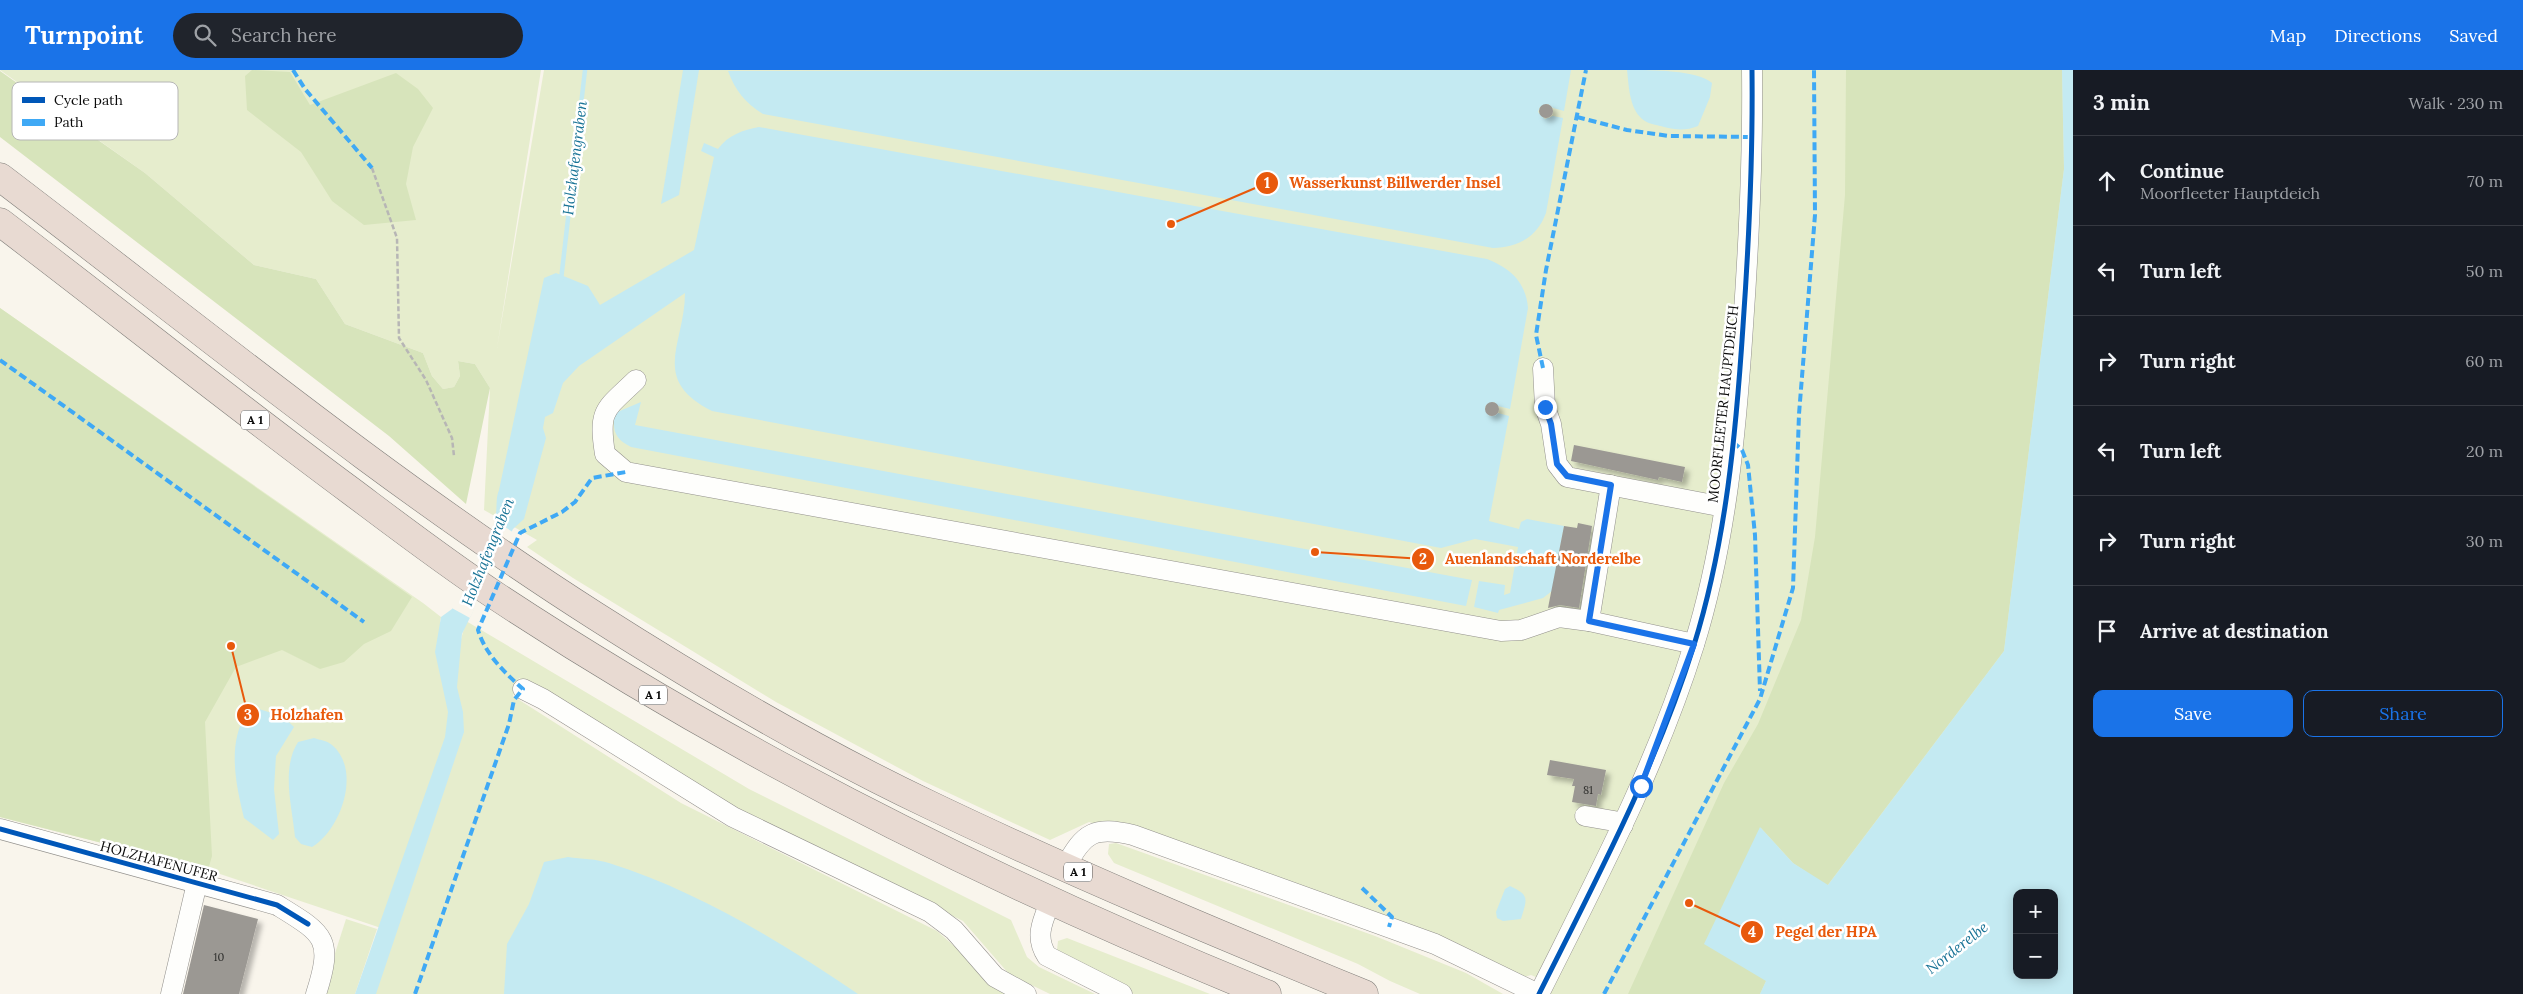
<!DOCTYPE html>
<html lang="en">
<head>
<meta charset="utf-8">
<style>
	body { margin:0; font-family:Lora,serif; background:#20242c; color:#f1f3f6 }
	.controls { position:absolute; right:15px; bottom:15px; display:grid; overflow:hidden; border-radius:10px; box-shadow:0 2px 12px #0003 }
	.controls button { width:45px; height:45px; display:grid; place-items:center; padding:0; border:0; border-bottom:1px solid #363941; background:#171b24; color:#f1f3f6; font:25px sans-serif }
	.stop { position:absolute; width:15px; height:15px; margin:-11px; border:4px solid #1a73e8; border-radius:50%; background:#fff }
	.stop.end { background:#1a73e8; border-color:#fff; box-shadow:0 1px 5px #0008 }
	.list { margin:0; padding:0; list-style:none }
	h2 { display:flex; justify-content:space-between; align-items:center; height:65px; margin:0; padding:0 20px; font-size:21px }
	h2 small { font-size:16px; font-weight:400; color:#9ea1a6 }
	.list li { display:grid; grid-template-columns:32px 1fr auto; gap:15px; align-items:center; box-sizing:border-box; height:90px; padding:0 20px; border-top:1px solid #363941 }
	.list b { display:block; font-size:19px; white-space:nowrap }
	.list p { margin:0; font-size:16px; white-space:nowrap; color:#9ea1a6 }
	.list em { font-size:16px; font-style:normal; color:#9ea1a6 }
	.actions { display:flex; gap:10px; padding:15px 20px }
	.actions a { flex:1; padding:11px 0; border:1px solid #1a73e8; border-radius:10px; text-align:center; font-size:18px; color:#1a73e8 }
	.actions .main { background:#1a73e8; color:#fff }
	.icon { flex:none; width:28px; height:28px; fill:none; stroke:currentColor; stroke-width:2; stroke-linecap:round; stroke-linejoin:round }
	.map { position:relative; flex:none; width:2073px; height:924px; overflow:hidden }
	header { display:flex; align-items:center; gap:30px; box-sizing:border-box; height:70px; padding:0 25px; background:#1a73e8; color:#fff }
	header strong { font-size:24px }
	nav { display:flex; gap:28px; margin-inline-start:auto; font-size:18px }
	.search { width:350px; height:45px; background:#20242c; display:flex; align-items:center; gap:12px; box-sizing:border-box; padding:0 18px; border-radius:28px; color:#9ea1a6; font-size:19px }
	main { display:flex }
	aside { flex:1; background:#171b24 }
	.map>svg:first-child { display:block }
	.green { fill:#e6edcd; fill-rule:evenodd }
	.forest { fill:#d7e4bb }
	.water { fill:#c4eaf2; fill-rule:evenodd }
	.pier { fill:#f9f5ec }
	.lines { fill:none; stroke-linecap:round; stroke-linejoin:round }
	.stream { stroke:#c4eaf2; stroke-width:4.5 }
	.building { fill:#9b9893; filter:url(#shadow) }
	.minor-casing { stroke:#92908c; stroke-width:21 }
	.highway-casing { stroke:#7f7d79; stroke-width:29 }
	.path { stroke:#b7b6b5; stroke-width:2.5; stroke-dasharray:5 2.5; stroke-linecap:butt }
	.minor { stroke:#fefefc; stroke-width:20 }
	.highway { stroke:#e8dad2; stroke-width:28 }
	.quiet { stroke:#3fa9f5; stroke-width:4; stroke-dasharray:8 4; stroke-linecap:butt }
	.cycleway-casing { stroke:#fff; stroke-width:8 }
	.cycleway { stroke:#0057b8; stroke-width:5 }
	.route { stroke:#1a73e8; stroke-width:6 }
	.labels { text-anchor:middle; stroke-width:5; stroke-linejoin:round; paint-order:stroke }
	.number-label { font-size:11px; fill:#2e2e2c }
	.shield { fill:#fff; stroke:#545454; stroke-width:1 }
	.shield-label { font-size:12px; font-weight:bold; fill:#0a0a0a }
	.street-label { font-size:14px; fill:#0a0a0a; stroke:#fff }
	.water-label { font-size:15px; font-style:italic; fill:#187396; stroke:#fff }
	.key { fill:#fff; stroke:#b6b6b6; stroke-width:1 }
	.key-label { font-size:14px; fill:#0a0a0a }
	.leader { fill:none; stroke:#e8590c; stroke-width:2 }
	.callout-dot { fill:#e8590c; stroke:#fff; stroke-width:2 }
	.mark-label { font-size:15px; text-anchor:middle; font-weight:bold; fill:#fff }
	.callout-label { font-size:15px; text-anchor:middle; font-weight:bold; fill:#e8590c; stroke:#fff; stroke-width:5; stroke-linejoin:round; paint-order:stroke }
</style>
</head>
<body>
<header>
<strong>Turnpoint</strong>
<div class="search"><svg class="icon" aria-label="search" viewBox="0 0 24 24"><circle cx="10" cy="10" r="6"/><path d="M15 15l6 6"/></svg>Search here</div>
<nav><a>Map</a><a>Directions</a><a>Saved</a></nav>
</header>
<main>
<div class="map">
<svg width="2073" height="924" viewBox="0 0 2073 924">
	<defs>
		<filter id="shadow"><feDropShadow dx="4.5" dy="4.5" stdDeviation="2.5" flood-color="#0004"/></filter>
	</defs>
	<rect width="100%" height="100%" fill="#f9f5ec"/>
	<g class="green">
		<path d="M0,0h541l-44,278 47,-278h1529v924h-526l5,-10 -21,-9 -10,3 -313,-124 -119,-32 -39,18 -127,-59 -147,-79 -203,-124 -46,-31 10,-7 -53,-30 6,-122 -15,-24 -17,-3 2,15 -6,11 -11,2 -11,-13 -9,-23 -78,-29 -29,-45 -62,-14 -109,-92zM2017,823h37v82h-37z"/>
		<polygon points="0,238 423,533 441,547 440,552 460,573 466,551 749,719 1011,850 1027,887 1039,897 1095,924 1050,924 1009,904 963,851 732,738 519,608 513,626 681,733 937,861 999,915 1019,924 372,924 396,863 208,800 0,747"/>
		<polygon points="1116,773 1375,866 1466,903 1503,924 1420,924 1390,911 1358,894 1114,793 1108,784 1109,774"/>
		<polygon points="346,849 377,859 355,924 322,924"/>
		<polygon points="1067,868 1210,924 1134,924 1062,889 1057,880 1058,871"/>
	</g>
	<g class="forest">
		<polygon points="252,0 290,2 310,35 396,3 418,19 433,38 413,77 406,114 416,150 364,155 332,131 301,82 247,40 245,6"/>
		<polygon points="1846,0 2062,0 2064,99 2004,581 1827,816 1793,793 1761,758 1766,911 1760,924 1628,924 1724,713 1758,654 1801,550 1815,467 1845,125"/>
		<polygon points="0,1 145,103 254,195 316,209 345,254 423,283 432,306 443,319 454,317 460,306 458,291 475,294 490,318 466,434 389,366 0,67"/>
		<polygon points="0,238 412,527 391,561 364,574 344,592 320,599 282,580 236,597 205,652 212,786 208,800 0,747"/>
	</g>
	<g class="water">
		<polygon points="683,0 699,0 679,125 661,134"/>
		<path d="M1571,0l-7,41 -11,-3 -5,-4 -8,3 -2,5 7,7 8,-3 10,2 -17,95c-9,24 -27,34 -53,35l-730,-134c-18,-11 -28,-24 -35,-43z"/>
		<path d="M1627,0c24,0 71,0 85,13l-2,14 -12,29c-12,5 -22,4 -34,1 -6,-2 -15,-3 -19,-6 -16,-10 -16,-35 -18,-51z"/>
		<path d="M2062,0h11v924h-313l6,-13 -62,-37 56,-117 33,36 35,22 176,-234 60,-482zM2017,823h37v82h-37z"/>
		<path d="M759,57l728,132c23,9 39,23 41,49l-18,101 -12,-3 -4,-4 -8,3 -1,4 5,7 8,-3 11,3 -20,105 30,8 2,-7 6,-3 37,7 -12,65 -9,7 -44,12 -1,3 -24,-6 5,-26 26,4 -1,10 6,-2 8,-46 -43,-8 -34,9 -729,-137c-63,-32 -27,-67 -27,-118l-106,73 -16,17 -10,30 -8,4 -2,11 3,10 -22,81 -11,10 -51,105 -5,53 6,25 1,20 -88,262h-21l90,-257 3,-25 -13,-60 6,-35 11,-8 43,-92c3,-10 0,-17 4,-27l45,-212 12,-5 32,13 12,19 94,-55 20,-93 -13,-6 3,-8 14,6c10,-14 25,-19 41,-22z"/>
		<path d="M641,332l-6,23 837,155 -6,26 -835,-159c-16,-8 -19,-16 -16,-34z"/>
		<path d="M259,639c13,4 25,7 35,18l-18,29 -2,33 5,45 -6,6 -29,-22c-8,-33 -17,-73 2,-104z"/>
		<path d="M314,668c6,2 14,3 18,7 30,25 9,85 -20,102l-11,-3 -6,-7c-3,-31 -14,-68 3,-95z"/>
		<path d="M568,787c13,2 29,2 41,6 89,28 172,79 249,131h-354l3,-50 22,-40 15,-42z"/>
		<path d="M1510,816c20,9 17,13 11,33l-18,2 -6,-3 -1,-6 9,-23z"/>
	</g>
	<polygon class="pier" points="492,448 514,463 470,548 450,537"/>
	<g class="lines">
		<polyline class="stream" points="561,210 585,0"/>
	</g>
	<g class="building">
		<circle cx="1546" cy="41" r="7"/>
		<circle cx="1492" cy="339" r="7"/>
		<polygon points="1574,375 1685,397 1682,412 1659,407 1658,410 1571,391"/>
		<polygon points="1578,453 1592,456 1579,538 1560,535 1548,538 1564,456 1577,458"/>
		<polygon points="1550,690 1606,700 1601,725 1598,724 1596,736 1572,732 1575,716 1572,716 1574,709 1547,705"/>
		<polygon points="204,835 258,849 239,924 183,924"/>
	</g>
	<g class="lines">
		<defs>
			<g id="minor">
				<polyline points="1543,298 1545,337 1551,354 1557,394 1567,407 1724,437"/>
				<path d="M636,310c-31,30 -38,29 -31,74l21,18 875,159 20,-1 38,-13 30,4 105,23"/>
				<polyline points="1589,551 1611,415"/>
				<polyline points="523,619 543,629 733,747 930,842 954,860 995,907 1026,924"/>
				<polyline points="1585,746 1614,751 1623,755"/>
				<path d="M0,759l277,76c47,29 57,33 39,89"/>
				<path d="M1066,796c18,-34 29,-40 67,-31l302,109 103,50"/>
				<path d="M1051,830c-8,20 -17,37 -4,56l75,38"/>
				<polyline points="171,924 197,813"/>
				<path d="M1539,924c57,-114 117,-227 155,-349 32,-103 42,-212 49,-319 6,-85 10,-170 9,-256"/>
			</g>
			<g id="highway">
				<path d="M0,107c196,149 387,306 594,438 108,69 220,135 336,190 142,68 288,129 434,189"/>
				<path d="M0,152c117,89 232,181 351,269 48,36 95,72 145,105 242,160 503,289 771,398"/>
			</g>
		</defs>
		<use href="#minor" class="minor-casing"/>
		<use href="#highway" class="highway-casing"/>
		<polyline class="path" points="372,98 397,168 399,268 426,310 452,368 454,386"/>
		<use href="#minor" class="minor"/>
		<use href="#highway" class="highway"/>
		<g class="quiet">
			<polyline points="293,0 305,19 372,98"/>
			<polyline points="1577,47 1627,60 1669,66 1752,67"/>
			<polyline points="0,290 364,552"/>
			<polyline points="1543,298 1536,265 1546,200 1586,0"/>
			<polyline points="1733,372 1742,380 1748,395 1755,465 1760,621"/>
			<polyline points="1362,818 1392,847 1389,857"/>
			<path d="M415,924l94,-270 5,-24 9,-11c-18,-16 -38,-35 -45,-59l42,-97 42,-21 13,-10 17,-24 34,-6"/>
			<polyline points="1604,924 1760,629 1793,518 1799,344 1815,145 1814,0"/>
		</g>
		<defs>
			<g id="cycleway">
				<polyline points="0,759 277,835 308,854"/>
				<path d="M1539,924c57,-114 117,-227 155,-349 32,-103 42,-212 49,-319 6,-85 10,-170 9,-256"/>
			</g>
		</defs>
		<use href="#cycleway" class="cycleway-casing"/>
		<use href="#cycleway" class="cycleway"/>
	</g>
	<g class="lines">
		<polyline class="route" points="1545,337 1551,354 1557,394 1567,406 1611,415 1589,551 1694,574 1641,716"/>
	</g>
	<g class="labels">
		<g class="number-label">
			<text x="1588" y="724">81</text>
			<text x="219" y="891">10</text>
		</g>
		<g class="shield">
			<rect x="241" y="340.5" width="28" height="19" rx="4"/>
			<rect x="639" y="615.5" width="28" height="19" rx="4"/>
			<rect x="1064" y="792.5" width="28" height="19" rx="4"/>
		</g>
		<g class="shield-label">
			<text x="255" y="354">A 1</text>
			<text x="653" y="629">A 1</text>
			<text x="1078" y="806">A 1</text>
		</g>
		<g class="street-label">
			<text transform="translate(1723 334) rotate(-84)" y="5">MOORFLEETER HAUPTDEICH</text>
			<text transform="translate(159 791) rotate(15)" y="5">HOLZHAFENUFER</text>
		</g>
		<g class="water-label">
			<text transform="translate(575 88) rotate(-83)" y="5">Holzhafengraben</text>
			<text transform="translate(488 482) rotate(-68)" y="5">Holzhafengraben</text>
			<text transform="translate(1957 878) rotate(-38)" y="5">Norderelbe</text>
		</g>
	</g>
	<rect x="12" y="12" width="166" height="58" rx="8" class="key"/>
	<rect x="22" y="27" width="23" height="6" fill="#0057b8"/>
	<rect x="22" y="49" width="23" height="7" fill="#3fa9f5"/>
	<g class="key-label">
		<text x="54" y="35">Cycle path</text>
		<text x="54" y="57">Path</text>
	</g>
	<path class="leader" d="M1171 154L1267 113M1315 482L1423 489M231 576L248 645M1689 833L1752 862"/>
	<g class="callout-dot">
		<circle cx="1171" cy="154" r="5"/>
		<circle cx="1315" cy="482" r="5"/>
		<circle cx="231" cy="576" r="5"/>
		<circle cx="1689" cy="833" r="5"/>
		<circle cx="1267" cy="113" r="12"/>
		<circle cx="1423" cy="489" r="12"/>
		<circle cx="248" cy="645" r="12"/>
		<circle cx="1752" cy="862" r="12"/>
	</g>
	<g class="mark-label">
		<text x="1267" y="118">1</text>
		<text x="1423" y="494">2</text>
		<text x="248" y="650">3</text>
		<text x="1752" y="867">4</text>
	</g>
	<g class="callout-label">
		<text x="1395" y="118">Wasserkunst Billwerder Insel</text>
		<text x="1543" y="494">Auenlandschaft Norderelbe</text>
		<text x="307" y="650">Holzhafen</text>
		<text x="1826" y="867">Pegel der HPA</text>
	</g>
</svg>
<div class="controls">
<button>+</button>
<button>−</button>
</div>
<div class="stop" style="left:1641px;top:716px"></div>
<div class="stop end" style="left:1545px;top:337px"></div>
</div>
<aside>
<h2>3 min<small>Walk · 230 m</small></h2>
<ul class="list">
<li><svg class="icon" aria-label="ahead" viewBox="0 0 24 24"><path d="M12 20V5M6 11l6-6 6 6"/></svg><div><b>Continue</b><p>Moorfleeter Hauptdeich</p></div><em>70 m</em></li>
<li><svg class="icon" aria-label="left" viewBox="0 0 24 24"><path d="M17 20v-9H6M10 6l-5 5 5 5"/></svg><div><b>Turn left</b></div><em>50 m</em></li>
<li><svg class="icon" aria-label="right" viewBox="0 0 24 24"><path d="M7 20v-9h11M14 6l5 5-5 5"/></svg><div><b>Turn right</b></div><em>60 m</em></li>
<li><svg class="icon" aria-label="left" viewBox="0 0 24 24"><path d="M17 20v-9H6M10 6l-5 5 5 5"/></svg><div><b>Turn left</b></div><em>20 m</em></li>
<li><svg class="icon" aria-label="right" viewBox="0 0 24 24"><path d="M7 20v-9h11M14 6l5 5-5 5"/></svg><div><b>Turn right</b></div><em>30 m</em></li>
<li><svg class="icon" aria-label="arrive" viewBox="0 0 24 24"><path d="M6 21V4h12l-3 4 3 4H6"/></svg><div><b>Arrive at destination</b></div></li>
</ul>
<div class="actions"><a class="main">Save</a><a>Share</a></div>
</aside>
</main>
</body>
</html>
